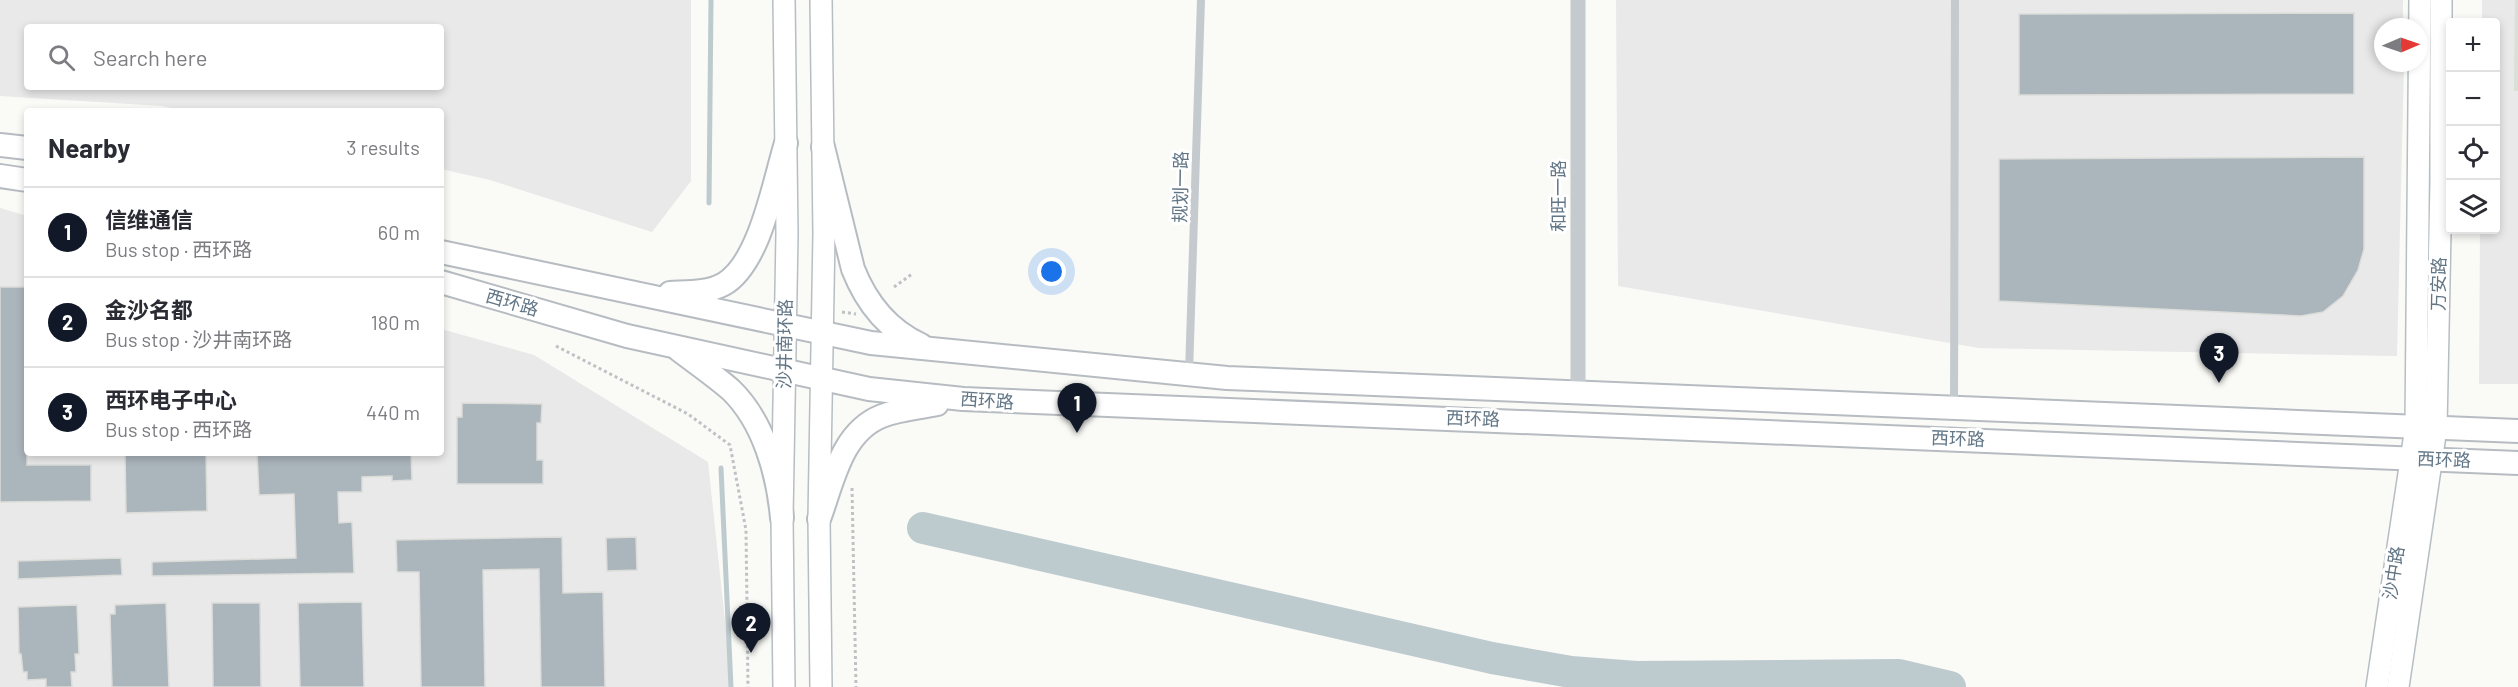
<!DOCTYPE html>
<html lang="en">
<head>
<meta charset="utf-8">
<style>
	body { margin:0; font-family:Barlow,"Noto Sans SC",sans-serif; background:#f2f2f3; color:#2b2b33 }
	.controls { position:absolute; right:18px; top:18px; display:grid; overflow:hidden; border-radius:6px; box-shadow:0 3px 9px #0003 }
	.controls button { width:54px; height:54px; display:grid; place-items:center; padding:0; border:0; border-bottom:2px solid #e1e1e2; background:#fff; color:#2b2b33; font:30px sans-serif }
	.compass { position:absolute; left:2374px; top:18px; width:54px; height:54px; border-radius:50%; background:#fff; box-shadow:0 3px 9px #0003; rotate:88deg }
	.you { position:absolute; left:1052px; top:272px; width:21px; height:21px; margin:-15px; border:4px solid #fff; border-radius:50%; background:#1a73e8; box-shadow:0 0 0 9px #1a73e833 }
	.badge { display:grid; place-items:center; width:39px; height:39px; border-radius:50%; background:#111827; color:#fff; font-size:20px; font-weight:700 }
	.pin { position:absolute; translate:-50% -50px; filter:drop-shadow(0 2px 3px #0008) }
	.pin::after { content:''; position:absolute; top:32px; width:21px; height:18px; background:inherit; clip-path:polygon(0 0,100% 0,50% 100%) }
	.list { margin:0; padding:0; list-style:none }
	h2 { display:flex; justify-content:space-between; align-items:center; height:78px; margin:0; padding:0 24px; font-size:26px }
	h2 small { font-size:20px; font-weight:400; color:#7c7c81 }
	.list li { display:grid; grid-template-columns:39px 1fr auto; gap:18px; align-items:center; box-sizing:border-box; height:90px; padding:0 24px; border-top:2px solid #e1e1e2 }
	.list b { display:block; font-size:22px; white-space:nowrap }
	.list p { margin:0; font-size:20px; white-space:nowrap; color:#7c7c81 }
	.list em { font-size:20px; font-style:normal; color:#7c7c81 }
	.icon { flex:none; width:33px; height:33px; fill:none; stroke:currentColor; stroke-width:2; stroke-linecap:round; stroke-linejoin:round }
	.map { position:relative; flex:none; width:2518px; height:687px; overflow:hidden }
	.search { position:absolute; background:#fff; box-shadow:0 3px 9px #0003; left:24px; top:24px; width:420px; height:66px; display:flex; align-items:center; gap:15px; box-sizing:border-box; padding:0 21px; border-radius:6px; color:#7c7c81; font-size:22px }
	.panel { position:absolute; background:#fff; box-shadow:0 3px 9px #0003; left:24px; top:108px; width:420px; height:348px; border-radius:6px }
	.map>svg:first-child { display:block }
	.built { fill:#e8e9e8; fill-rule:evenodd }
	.green { fill:#dae0d6 }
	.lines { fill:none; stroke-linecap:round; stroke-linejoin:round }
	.stream { stroke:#bdcace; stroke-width:5 }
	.river { stroke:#bdcace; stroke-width:32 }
	.building { fill:#abb5bc; stroke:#dcdcd9; stroke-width:1.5 }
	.secondary-casing { stroke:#b7bec3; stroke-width:24 }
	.primary-casing { stroke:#b6bcc1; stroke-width:26 }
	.path { stroke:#bfc2c5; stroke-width:3; stroke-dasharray:3 3; stroke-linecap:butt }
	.lane { stroke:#c5cace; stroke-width:8 }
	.street { stroke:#c5cace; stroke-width:15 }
	.secondary { stroke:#fff; stroke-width:21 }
	.primary { stroke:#fff; stroke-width:22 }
	.labels { text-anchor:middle; stroke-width:6; stroke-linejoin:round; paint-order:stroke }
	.street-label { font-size:18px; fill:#627686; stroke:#fff }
</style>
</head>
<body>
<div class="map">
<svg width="2518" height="687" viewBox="0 0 2518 687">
	<rect width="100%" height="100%" fill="#fafaf7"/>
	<g class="built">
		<path d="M0,0h691v181l-39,51 -162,-52 -49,-11v-58h-256l-23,-5 -162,-10zM27,27h414v60h-414z"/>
		<polygon points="1616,0 2403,0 2403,27 2383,27 2383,63 2404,63 2397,356 1979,348 1618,286"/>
		<polygon points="2482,0 2518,0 2518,384 2479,384 2480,230 2496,230 2496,22 2482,22"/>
		<polygon points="0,208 27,216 27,453 441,453 441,329 534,355 708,462 732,687 0,687"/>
	</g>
	<polygon class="green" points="2515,0 2518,0 2518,91 2514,91"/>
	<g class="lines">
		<g class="stream">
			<polyline points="709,203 711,0"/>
			<polyline points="721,468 731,687"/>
		</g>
		<polyline class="river" points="923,528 1492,658 1571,672 1636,677 1899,675 1950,687"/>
	</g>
	<g class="building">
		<polygon points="2354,13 2354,94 2019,95 2019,14"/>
		<polygon points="2364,157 2364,249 2358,270 2343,296 2323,312 2301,316 1999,301 1999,159"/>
		<polygon points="0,287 27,287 27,465 91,465 91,501 0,502"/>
		<polygon points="462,403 542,404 541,423 537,423 537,460 543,460 543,484 457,484 457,417 462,417"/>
		<polygon points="125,453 206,453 207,511 126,513"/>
		<polygon points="257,453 411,453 412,480 392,481 392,476 362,477 362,492 338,492 339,523 352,522 354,573 152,576 152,562 296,558 294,494 259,495"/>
		<polygon points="562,537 563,593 603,592 605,687 541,687 539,569 483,570 485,687 421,687 419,572 397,572 396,540"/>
		<polygon points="636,537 637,570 607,571 606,538"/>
		<polygon points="121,558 122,575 18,579 18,561"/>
		<polygon points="362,602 364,687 300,687 298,603"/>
		<polygon points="166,603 169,687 112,687 110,614 115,614 115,605"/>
		<polygon points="212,603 260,603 261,687 213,687"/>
		<polygon points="77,605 79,654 75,654 76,672 71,672 72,687 46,687 46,679 27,680 27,672 23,672 21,654 19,654 18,607"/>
	</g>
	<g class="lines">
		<defs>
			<g id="secondary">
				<polyline points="784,687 782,518 787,234 784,0"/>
				<polyline points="821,687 819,519 824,234 821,0"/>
				<polyline points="2377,687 2416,427 2420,0"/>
				<polyline points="2398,687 2436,428 2441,182 2441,0"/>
			</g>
			<g id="primary">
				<polyline points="0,145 27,148"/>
				<path d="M823,147l30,122c13,33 35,61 68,76"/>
				<polyline points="0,176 27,180"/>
				<polyline points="441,252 871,343 1227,378 2518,431"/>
				<polyline points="441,282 627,336 869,389 963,399 2518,463"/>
				<path d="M670,293c18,-1 38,0 54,-9 36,-21 50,-102 62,-141"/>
				<path d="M679,350c17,13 36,26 52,40 33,32 47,84 51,128"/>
				<path d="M819,519c14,-37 22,-87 63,-103 17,-7 37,-8 55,-12"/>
			</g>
		</defs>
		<use href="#secondary" class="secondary-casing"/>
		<use href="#primary" class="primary-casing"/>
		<g class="path">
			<polyline points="894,287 912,274"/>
			<polyline points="842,312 856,314"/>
			<polyline points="556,346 688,414 730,445 746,530 748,687"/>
			<polyline points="852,488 856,687"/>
		</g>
		<g class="lane">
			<polyline points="1189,373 1201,0"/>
			<polyline points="1954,407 1955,0"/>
		</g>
		<polyline class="street" points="1578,0 1578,393"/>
		<use href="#secondary" class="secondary"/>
		<use href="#primary" class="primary"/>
	</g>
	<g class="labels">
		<g class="street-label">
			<text transform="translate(1181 187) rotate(-89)" y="6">规划一路</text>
			<text transform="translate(1559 196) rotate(-90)" y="6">和旺一路</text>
			<text transform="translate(2439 284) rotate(-89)" y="6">万安路</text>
			<text transform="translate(512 303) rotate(16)" y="6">西环路</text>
			<text transform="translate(785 344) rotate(-89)" y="6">沙井南环路</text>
			<text transform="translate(987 401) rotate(4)" y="6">西环路</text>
			<text transform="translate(1473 419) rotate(2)" y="6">西环路</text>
			<text transform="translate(1958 439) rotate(2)" y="6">西环路</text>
			<text transform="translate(2444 460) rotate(2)" y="6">西环路</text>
			<text transform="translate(2394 573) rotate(-81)" y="6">沙中路</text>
		</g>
	</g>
</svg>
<div class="controls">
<button>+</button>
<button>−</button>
<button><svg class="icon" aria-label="locate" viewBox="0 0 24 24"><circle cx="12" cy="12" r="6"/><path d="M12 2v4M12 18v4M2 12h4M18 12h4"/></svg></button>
<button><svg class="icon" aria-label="layers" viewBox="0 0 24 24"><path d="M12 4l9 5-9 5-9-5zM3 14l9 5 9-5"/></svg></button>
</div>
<svg class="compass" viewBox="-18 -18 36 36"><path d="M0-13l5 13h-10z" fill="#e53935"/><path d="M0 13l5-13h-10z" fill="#7c7c81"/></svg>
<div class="you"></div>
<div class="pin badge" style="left:1077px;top:433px">1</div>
<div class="pin badge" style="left:751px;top:653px">2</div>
<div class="pin badge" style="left:2219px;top:383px">3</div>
<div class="search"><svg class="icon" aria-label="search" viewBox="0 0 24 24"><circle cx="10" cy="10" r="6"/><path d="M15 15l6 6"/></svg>Search here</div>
<section class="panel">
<h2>Nearby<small>3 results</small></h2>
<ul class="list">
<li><span class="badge">1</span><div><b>信维通信</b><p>Bus stop · 西环路</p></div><em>60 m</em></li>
<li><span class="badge">2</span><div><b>金沙名都</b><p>Bus stop · 沙井南环路</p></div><em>180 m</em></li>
<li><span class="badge">3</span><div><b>西环电子中心</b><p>Bus stop · 西环路</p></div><em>440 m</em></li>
</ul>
</section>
</div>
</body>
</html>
